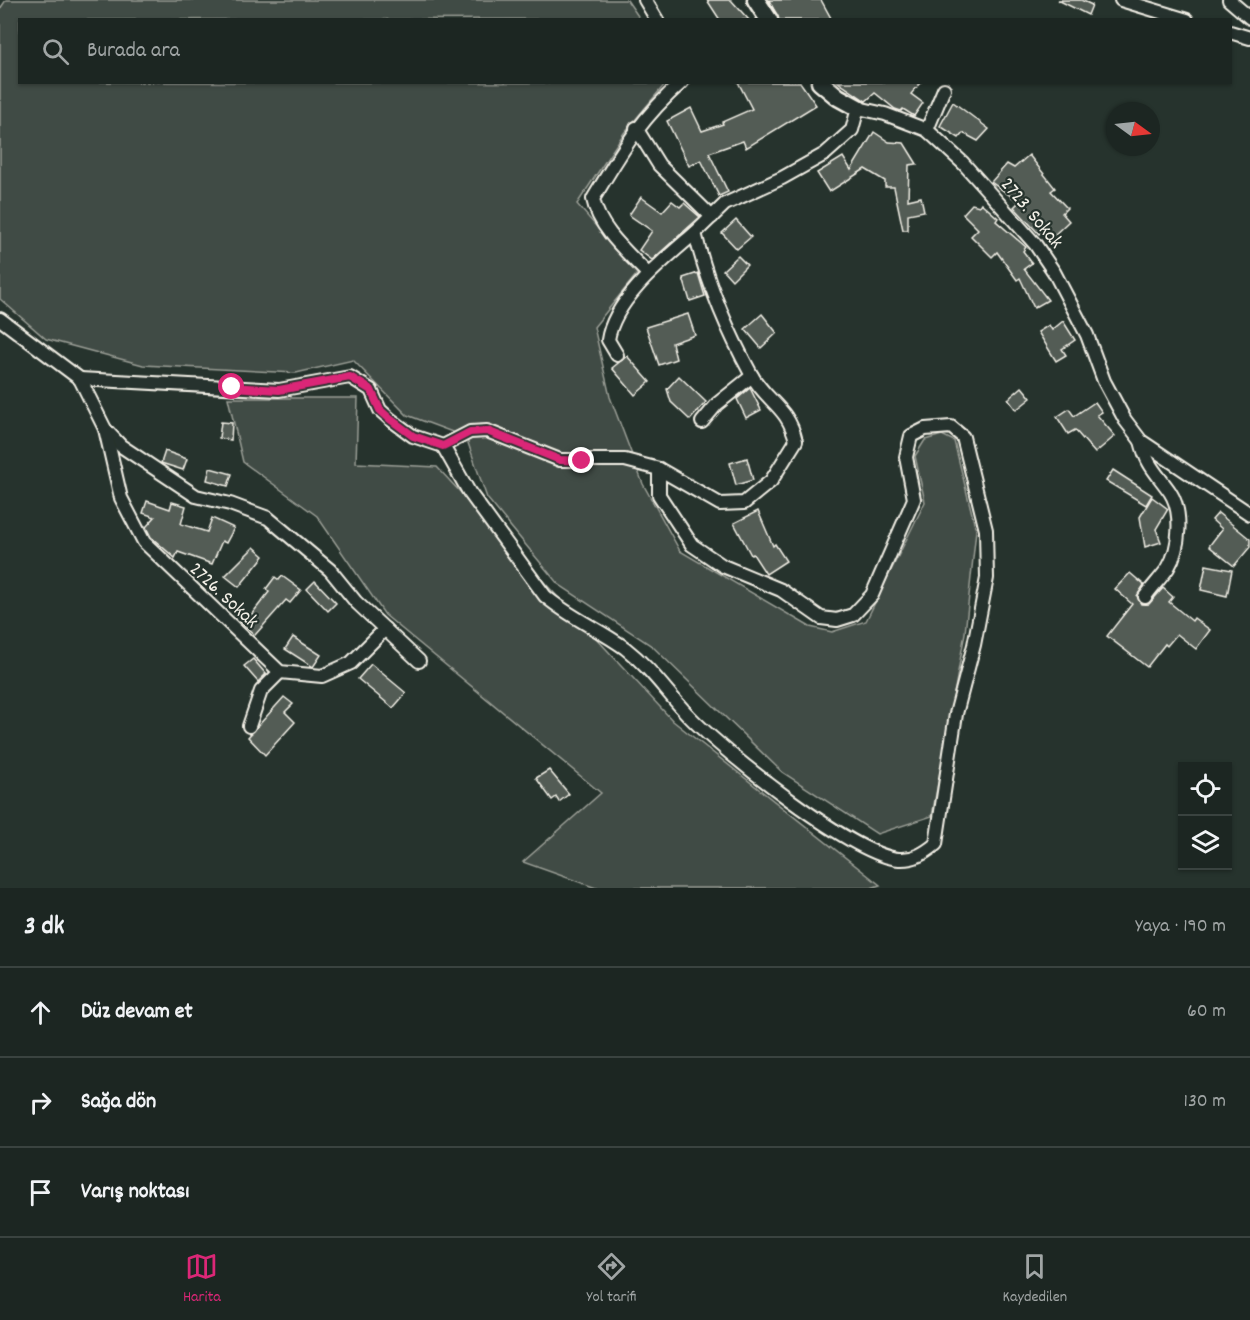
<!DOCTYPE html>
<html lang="tr">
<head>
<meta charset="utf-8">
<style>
	body { margin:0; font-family:Dekko,sans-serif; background:#252e2a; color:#f1f3f6 }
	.controls { position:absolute; right:18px; bottom:18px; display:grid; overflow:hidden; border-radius:0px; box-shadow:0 2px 4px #0004 }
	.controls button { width:54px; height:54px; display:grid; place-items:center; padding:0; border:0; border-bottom:2px solid #3a4340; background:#1c2622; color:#f1f3f6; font:30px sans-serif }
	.compass { position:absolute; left:1106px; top:102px; width:54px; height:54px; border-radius:50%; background:#1c2622; box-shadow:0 2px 4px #0004; rotate:105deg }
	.stop { position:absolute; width:18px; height:18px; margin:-14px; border:4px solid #db2777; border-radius:50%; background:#fff }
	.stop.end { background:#db2777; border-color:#fff; box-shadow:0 2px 6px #0008 }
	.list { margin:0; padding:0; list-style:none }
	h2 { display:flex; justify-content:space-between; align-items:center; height:78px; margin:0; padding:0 24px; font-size:26px }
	h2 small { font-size:20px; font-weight:400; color:#a0a5a5 }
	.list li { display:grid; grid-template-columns:39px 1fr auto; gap:18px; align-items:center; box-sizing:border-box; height:90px; padding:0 24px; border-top:2px solid #3a4340 }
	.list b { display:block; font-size:22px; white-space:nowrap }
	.list em { font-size:20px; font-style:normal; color:#a0a5a5 }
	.icon { flex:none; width:33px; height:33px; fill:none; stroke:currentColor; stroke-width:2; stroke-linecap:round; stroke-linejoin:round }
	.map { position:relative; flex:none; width:1250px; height:888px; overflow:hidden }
	.search { position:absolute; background:#1c2622; box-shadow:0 2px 4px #0004; left:18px; right:18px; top:18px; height:66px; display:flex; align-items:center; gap:15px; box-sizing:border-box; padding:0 21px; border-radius:0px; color:#a0a5a5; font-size:22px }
	.sheet { height:348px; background:#1c2622 }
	nav { display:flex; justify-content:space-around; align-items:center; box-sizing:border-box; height:84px; border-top:2px solid #3a4340; background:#1c2622; font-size:16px; color:#a0a5a5 }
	nav a { display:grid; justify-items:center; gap:3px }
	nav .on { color:#db2777 }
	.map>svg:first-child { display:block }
	.green { fill:#414b45; stroke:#9a9e96; stroke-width:1.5 }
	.building { fill:#525c55; stroke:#f4f1e8; stroke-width:1.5 }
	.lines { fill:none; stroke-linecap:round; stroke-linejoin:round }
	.minor-casing { stroke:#f4f1e8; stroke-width:16 }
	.tertiary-casing { stroke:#f4f1e8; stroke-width:21 }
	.minor { stroke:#26332d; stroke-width:12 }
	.tertiary { stroke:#26332d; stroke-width:16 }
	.route { stroke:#db2777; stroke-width:8 }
	.labels { text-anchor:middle; stroke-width:4.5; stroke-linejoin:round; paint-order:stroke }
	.street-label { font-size:20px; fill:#f4f1e8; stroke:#26332d }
</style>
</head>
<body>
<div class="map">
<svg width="1250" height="888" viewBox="0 0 1250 888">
	<rect width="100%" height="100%" fill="#26332d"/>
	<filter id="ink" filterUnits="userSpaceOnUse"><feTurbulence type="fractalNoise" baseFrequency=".0167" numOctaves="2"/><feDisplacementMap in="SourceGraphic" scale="12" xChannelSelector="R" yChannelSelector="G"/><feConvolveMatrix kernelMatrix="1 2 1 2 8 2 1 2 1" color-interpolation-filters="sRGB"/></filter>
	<g filter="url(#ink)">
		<g class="green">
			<polygon points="6,0 627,0 640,19 20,20 20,82 666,83 624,133 577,204 637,274 594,327 610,397 643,484 680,551 810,627 832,632 866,621 925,502 915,456 925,440 942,435 954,441 976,530 965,633 932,816 877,834 782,772 652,646 558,584 487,498 466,437 407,415 353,360 296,373 143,365 46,339 0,299 0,9"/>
			<polygon points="228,398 358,398 356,463 437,467 673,721 880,885 871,888 596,888 523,862 601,793 385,615 317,516 243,462"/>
		</g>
		<g class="building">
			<polygon points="707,0 731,0 749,20 720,20"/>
			<polygon points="769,0 821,0 832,20 779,20"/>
			<polygon points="1058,0 1081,0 1092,5 1088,15"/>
			<polygon points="738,82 800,82 816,105 746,148 743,141 709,153 728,192 719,196 701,160 689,166 667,121 691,108 702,131 723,124 722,122 752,109"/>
			<polygon points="838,82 921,82 911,94 923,103 914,116 903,109 901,111 895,109 875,93 866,101"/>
			<polygon points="953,102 989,129 978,141 963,133 959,138 940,126"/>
			<polygon points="874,132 889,142 904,143 917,164 909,165 908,200 921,197 924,211 908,214 908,230 903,230 894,187 885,187 885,181 865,169 829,192 817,173 843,157 851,170"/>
			<polygon points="1029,155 1055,188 1051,191 1067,208 1062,213 1069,221 1052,237 1045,229 1039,234 1014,207 1019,202 991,182 1007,164 1014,168"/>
			<polygon points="641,197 662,212 672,201 680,207 684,203 700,217 652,260 639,250 652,231 629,215"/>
			<polygon points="981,203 998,218 996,221 1026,247 1023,251 1032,263 1024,269 1048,300 1034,308 1020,278 1017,280 997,252 992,257 971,236 978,229 963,214 972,204 979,206"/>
			<polygon points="736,220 751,237 737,249 722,233"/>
			<polygon points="738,256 747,265 732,280 723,270"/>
			<polygon points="698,273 705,296 690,301 683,278"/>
			<polygon points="688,314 695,335 672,343 676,359 659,365 646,327"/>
			<polygon points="762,314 777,333 761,348 745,329"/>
			<polygon points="1063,321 1075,340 1062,349 1066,355 1056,361 1038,332 1049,325 1052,330"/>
			<polygon points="627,356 650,382 635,395 612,368"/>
			<polygon points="679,376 706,402 690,420 671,402 667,389"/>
			<polygon points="1022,387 1031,398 1016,410 1008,399"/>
			<polygon points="750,388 761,410 746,418 737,399"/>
			<polygon points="1095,402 1102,412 1097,415 1115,436 1095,453 1075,430 1068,434 1057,417 1069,409 1074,416"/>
			<polygon points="221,422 232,423 231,440 219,438"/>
			<polygon points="165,451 187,459 183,470 161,463"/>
			<polygon points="747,458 753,480 736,485 730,463"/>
			<polygon points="210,468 232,474 228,486 207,480"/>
			<polygon points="1113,470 1152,495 1146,505 1106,481"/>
			<polygon points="1152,497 1168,509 1156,529 1161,542 1145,547 1140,517"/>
			<polygon points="147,501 170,509 172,502 186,506 181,524 207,532 212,518 234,528 226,543 222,541 212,564 178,552 175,558 151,537 146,527 155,517 143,513"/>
			<polygon points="758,511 773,546 775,544 786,561 766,574 753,554 751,555 734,523"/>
			<polygon points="1218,513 1250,539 1250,547 1234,566 1209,546 1222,529 1212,520"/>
			<polygon points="254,547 264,556 239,587 225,576"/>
			<polygon points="1206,565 1232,570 1227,596 1201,590"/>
			<polygon points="1130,573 1144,585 1137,596 1141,604 1149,604 1163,588 1173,597 1169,602 1192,621 1194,618 1210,630 1196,649 1177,634 1167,646 1165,644 1147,667 1107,636 1132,604 1115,589"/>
			<polygon points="282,576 301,590 290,603 286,600 255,635 240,622 248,612 251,615 269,592 266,589 275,577 279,580"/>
			<polygon points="315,581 336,603 328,611 307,589"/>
			<polygon points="293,637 321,655 313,667 285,649"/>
			<polygon points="253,659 266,674 258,682 244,666"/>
			<polygon points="371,664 406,693 393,708 358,679"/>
			<polygon points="284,697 293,704 285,712 295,722 265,755 248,737"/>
			<polygon points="549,770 569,794 559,802 556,797 552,800 536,778"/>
		</g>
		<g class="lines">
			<defs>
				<g id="minor">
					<polyline points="645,0 657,20"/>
					<polyline points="1121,0 1187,20"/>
					<polyline points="1229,0 1250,18"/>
					<polyline points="1230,32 1250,38"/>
					<polyline points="636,128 659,165 712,217"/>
					<polyline points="927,130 944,89"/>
					<path d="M648,274c-20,-21 -49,-45 -55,-75 29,-48 46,-79 89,-117"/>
					<polyline points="0,319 80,379 105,429 121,446 196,496 230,504 268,518 330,570 356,602 419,661"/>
					<path d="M617,355l-9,-15c6,-41 57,-81 87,-107"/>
					<path d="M80,379l199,11 71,-13 21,13 9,20 10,9 23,17 30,10 27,-14 17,-1 73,29h65l34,9 61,35 24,-1 27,-22 25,-40c-8,-35 -30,-39 -45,-67 -24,-44 -44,-92 -56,-141l30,-29 57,-26 43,-24 27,-24 6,-22 27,6 42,16 36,33 72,81 19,28 33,63 17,46 21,39 16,21 109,73"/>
					<polyline points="702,422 717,404 752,376"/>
					<polyline points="105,429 121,498 144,542 280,672 322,676 351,663 385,629"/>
					<path d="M1141,441c6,25 15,31 29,51 13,20 10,56 -2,76 -7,10 -16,19 -23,29"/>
					<path d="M443,446l26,46 76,104c24,21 54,33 80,52 27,21 42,45 65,69 34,35 163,139 209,142 15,1 26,-6 37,-15l20,-130 18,-69 13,-67 -1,-48 -23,-93 -12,-10 -26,2 -14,7 -5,21 8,42 -42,96 -19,20 -16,5 -16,-2 -40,-28 -58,-24 -31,-21 -33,-50v-26"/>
					<polyline points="249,726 261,691 280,672"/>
				</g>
				<g id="tertiary">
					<polyline points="756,0 769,20"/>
					<polyline points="820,82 838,97 858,108"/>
				</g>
			</defs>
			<use href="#minor" class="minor-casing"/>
			<use href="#tertiary" class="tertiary-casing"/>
			<use href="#minor" class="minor"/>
			<use href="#tertiary" class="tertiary"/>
		</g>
	</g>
	<g class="lines" filter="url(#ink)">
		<polyline class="route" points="232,387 279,390 350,377 371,390 380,410 390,419 413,436 443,446 470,432 487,431 560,460 582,461"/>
	</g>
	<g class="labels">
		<g class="street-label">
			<text transform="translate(1033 212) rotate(50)" y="7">2723. Sokak</text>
			<text transform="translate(225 594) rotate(43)" y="7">2726. Sokak</text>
		</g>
	</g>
</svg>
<div class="controls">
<button><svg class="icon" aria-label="locate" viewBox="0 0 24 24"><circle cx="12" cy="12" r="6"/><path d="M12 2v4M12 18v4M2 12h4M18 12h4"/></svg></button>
<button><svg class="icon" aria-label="layers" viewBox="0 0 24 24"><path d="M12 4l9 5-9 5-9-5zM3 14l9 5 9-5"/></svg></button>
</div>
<svg class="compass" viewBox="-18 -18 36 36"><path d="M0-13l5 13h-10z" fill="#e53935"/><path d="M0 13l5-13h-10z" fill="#a0a5a5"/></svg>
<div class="stop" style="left:232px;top:387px"></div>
<div class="stop end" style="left:582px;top:461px"></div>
<div class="search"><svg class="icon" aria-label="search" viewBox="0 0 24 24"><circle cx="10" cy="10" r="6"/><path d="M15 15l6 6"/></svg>Burada ara</div>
</div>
<section class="sheet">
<h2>3 dk<small>Yaya · 190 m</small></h2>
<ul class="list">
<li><svg class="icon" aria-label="ahead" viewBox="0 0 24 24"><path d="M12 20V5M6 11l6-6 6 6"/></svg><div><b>Düz devam et</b></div><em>60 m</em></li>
<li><svg class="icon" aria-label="right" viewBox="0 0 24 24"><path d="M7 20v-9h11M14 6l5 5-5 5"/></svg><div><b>Sağa dön</b></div><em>130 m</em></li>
<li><svg class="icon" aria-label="arrive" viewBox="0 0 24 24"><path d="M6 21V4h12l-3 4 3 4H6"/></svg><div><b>Varış noktası</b></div></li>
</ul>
</section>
<nav>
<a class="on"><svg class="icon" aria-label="map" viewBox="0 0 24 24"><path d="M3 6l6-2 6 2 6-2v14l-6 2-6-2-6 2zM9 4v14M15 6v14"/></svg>Harita</a>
<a><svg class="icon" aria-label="directions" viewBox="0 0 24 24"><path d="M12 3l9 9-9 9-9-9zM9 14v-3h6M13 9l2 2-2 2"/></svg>Yol tarifi</a>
<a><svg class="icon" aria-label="saved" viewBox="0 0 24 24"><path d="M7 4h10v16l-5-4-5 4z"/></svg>Kaydedilen</a>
</nav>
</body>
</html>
